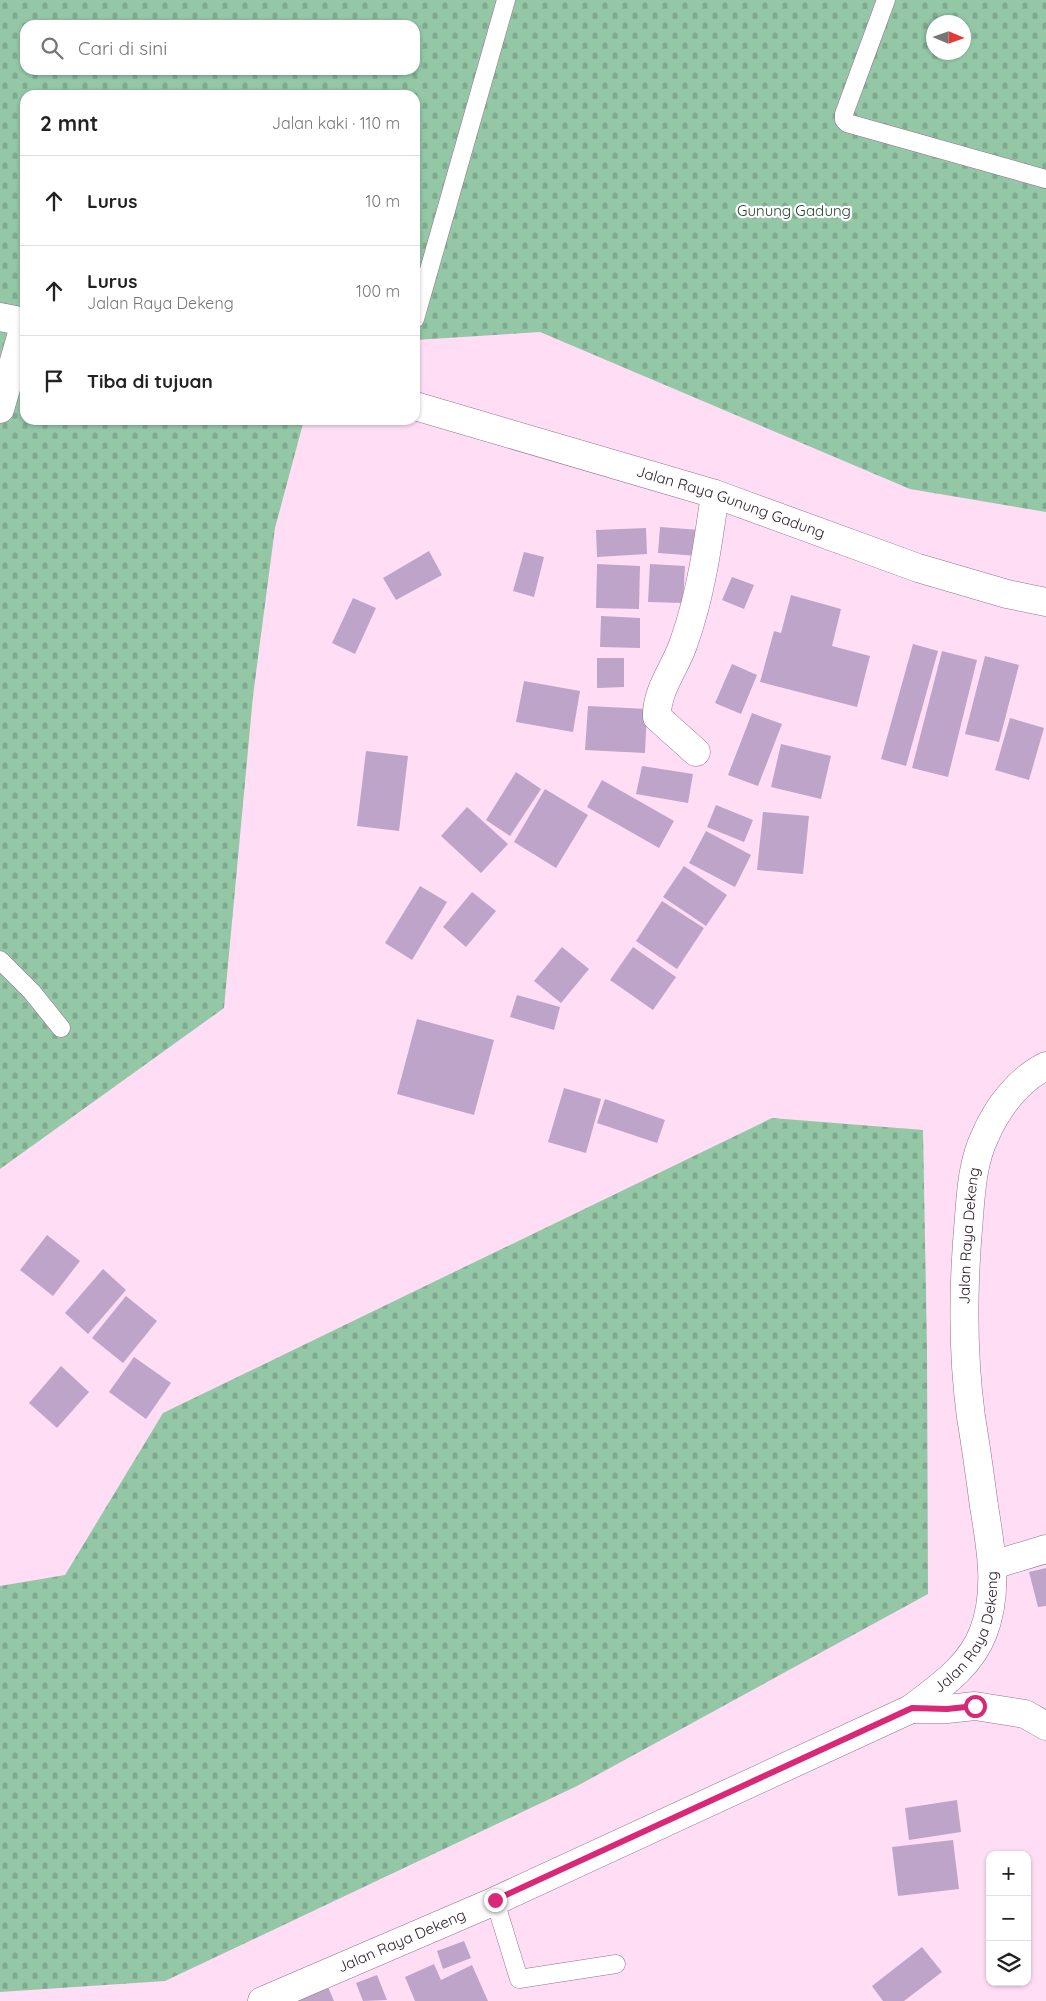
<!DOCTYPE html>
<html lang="id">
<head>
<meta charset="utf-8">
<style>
	body { margin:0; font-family:Quicksand,sans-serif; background:#f6f6f6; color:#222 }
	.controls { position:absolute; right:15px; bottom:15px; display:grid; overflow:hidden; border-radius:10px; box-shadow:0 1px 4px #0004 }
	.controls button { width:45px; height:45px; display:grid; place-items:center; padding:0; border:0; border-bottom:1px solid #e0e0e0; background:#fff; color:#222; font:25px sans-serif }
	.compass { position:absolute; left:926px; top:15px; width:45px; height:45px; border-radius:50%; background:#fff; box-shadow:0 1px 4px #0004; rotate:92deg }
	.stop { position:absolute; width:15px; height:15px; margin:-11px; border:4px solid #db2777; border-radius:50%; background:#fff }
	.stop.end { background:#db2777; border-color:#fff; box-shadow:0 1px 5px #0008 }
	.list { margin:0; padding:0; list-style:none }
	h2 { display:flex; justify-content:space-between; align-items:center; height:65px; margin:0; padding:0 20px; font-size:21px }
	h2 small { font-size:16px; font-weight:400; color:#767676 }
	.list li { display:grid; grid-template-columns:32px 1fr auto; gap:15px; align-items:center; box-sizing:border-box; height:90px; padding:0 20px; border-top:1px solid #e0e0e0 }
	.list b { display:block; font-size:19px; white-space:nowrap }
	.list p { margin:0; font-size:16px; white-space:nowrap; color:#767676 }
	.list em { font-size:16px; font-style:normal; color:#767676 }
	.icon { flex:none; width:28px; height:28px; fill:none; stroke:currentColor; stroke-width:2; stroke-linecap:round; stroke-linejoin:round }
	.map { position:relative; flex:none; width:1046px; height:2001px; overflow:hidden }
	.search { position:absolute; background:#fff; box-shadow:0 1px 4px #0004; left:20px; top:20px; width:400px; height:55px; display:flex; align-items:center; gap:12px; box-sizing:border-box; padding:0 18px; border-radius:15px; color:#767676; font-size:19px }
	.panel { position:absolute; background:#fff; box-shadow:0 1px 4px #0004; left:20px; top:90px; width:400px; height:335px; border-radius:15px }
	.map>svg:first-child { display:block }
	.cemetery { fill:url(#cemetery-stones); fill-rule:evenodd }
	.building { fill:#bea4c9 }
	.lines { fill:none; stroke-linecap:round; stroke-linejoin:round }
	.service-casing { stroke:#95708a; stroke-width:19 }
	.minor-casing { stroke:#95708a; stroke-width:29 }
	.tertiary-casing { stroke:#95708a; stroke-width:29 }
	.service { stroke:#fff; stroke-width:18 }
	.minor { stroke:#fff; stroke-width:28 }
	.tertiary { stroke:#fff; stroke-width:28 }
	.route { stroke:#db2777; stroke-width:6 }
	.labels { text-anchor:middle; stroke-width:4.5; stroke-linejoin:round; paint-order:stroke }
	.park-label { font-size:15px; fill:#1b3e2a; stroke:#fff }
	.street-label { font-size:15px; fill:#291a25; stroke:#fff }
</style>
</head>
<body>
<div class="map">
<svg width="1046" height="2001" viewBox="0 0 1046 2001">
	<defs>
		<pattern id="cemetery-stones" width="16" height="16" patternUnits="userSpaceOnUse" patternTransform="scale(1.25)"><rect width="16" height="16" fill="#93c7a6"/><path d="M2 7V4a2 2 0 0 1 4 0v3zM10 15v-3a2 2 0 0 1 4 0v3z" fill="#7faa8f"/></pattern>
	</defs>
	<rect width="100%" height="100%" fill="#ffdef5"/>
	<g class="cemetery">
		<path d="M0,0h1046v512l-136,-23 -370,-157 -125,8v-245h-390v325h279l-29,108 -22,168 -29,312 -224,161zM934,22h30v30h-30zM25,25h390v45h-390z"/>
		<polygon points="772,1118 923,1130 927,1349 928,1594 577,1786 165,1981 0,1992 0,1586 65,1575 163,1413"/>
	</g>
	<g class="building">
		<polygon points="660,527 700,530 698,556 658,553"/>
		<polygon points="646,528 647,554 597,557 596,530"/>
		<polygon points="429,551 442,575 396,600 383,578"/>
		<polygon points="524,552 544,557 534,597 513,591"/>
		<polygon points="597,564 640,566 639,609 596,608"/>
		<polygon points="650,564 685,566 683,603 648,602"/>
		<polygon points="732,577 754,585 744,609 722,600"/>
		<polygon points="791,595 841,609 832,646 870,656 857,707 760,682 774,631 781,633"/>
		<polygon points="353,598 376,608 355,654 332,643"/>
		<polygon points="601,616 640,618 640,648 600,647"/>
		<polygon points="913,644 938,651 906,766 881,759"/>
		<polygon points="942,651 977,660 948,777 912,768"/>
		<polygon points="985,656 1019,665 999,742 965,734"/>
		<polygon points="597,658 624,658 624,687 597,688"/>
		<polygon points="732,664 757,675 741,714 715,703"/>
		<polygon points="524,681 580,691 573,732 516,722"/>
		<polygon points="588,706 647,709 645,753 585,750"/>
		<polygon points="752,713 782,724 758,786 728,775"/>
		<polygon points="1010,718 1044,728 1029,780 995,770"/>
		<polygon points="781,744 831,756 821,799 771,787"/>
		<polygon points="366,751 408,756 399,831 357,826"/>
		<polygon points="642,766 693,774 688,803 636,794"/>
		<polygon points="516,772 541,789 510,836 486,820"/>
		<polygon points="602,780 674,821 659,848 587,807"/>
		<polygon points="545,789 588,815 556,868 514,842"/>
		<polygon points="716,805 753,820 744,842 707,827"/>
		<polygon points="467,807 508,844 481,873 441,836"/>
		<polygon points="763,812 809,816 803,874 757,870"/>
		<polygon points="706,831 751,855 735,887 689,863"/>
		<polygon points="684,866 727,895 706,926 663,897"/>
		<polygon points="420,886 447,902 412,960 385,943"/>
		<polygon points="472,892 496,911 466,947 443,927"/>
		<polygon points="662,901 704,928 677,969 636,941"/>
		<polygon points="562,947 589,969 561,1003 534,981"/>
		<polygon points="633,947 676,977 653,1010 610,980"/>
		<polygon points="517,995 560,1007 554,1030 510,1017"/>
		<polygon points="417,1019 494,1040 474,1115 397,1094"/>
		<polygon points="564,1088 601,1099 586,1153 548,1142"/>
		<polygon points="605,1099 665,1120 657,1143 597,1123"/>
		<polygon points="47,1235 80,1261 53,1296 20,1270"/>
		<polygon points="103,1269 126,1290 88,1334 65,1313"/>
		<polygon points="126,1296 157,1321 123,1363 92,1338"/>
		<polygon points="134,1357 171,1383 146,1419 109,1392"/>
		<polygon points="61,1366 89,1392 57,1428 29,1403"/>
		<polygon points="1046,1568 1046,1606 1038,1607 1029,1572"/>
		<polygon points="957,1800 961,1832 909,1840 905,1808"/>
		<polygon points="953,1840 959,1889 898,1896 892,1847"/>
		<polygon points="464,1941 471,1958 443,1969 437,1951"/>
		<polygon points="922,1947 942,1972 904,2001 883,2001 872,1986"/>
		<polygon points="434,1964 441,1980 472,1965 488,2001 415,2001 405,1977"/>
		<polygon points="377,1975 387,2000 363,2001 356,1983"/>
		<polygon points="328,1987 334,2001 298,2001"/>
	</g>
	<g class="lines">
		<defs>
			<g id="service">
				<polyline points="886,0 844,114 844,120 847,123 1046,179"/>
				<polyline points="415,319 506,0"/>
				<polyline points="0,960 32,992 61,1028"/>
				<polyline points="495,1901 519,1979 616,1964"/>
			</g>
			<g id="minor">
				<polyline points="0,409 25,323"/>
				<path d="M696,752l-39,-35c-1,-27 19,-50 27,-75 17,-48 24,-98 31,-148"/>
				<polyline points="993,1565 1046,1549"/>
				<polyline points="911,1709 947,1709 975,1706 1025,1714 1046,1726"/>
				<path id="s1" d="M262,2001l233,-100 416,-192c28,-22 59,-42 72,-76 16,-41 8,-84 1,-127 -4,-30 -8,-59 -13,-89 -9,-66 -8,-134 -2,-200 2,-27 4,-56 16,-81 12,-28 33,-56 61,-70"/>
			</g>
			<g id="tertiary">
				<polyline points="0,317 25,322"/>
				<path id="s2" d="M415,406l300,88 203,74 89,26 39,8"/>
			</g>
		</defs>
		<use href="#service" class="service-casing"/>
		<use href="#minor" class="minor-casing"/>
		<use href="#tertiary" class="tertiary-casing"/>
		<use href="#service" class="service"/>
		<use href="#minor" class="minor"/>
		<use href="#tertiary" class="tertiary"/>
	</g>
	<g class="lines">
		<polyline class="route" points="495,1900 912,1708 947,1709 975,1706"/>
	</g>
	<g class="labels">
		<g class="park-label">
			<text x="794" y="216">Gunung Gadung</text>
		</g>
		<g class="street-label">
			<text dy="5" stroke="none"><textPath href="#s2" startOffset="330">Jalan Raya Gunung Gadung</textPath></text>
			<text dy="5" stroke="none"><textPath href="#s1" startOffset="1218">Jalan Raya Dekeng</textPath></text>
			<text dy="5" stroke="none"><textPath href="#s1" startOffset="812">Jalan Raya Dekeng</textPath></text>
			<text dy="5" stroke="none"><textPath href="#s1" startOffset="152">Jalan Raya Dekeng</textPath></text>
		</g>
	</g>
</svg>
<div class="controls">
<button>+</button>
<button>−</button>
<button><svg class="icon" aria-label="layers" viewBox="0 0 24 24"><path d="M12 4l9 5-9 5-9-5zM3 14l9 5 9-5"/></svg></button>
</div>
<svg class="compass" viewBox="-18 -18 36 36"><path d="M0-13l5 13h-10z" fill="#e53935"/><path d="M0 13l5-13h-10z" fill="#767676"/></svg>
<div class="stop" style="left:975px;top:1706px"></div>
<div class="stop end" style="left:495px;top:1900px"></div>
<div class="search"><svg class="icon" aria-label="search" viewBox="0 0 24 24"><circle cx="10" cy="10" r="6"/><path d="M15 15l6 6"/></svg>Cari di sini</div>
<section class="panel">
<h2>2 mnt<small>Jalan kaki · 110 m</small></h2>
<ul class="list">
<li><svg class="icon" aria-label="ahead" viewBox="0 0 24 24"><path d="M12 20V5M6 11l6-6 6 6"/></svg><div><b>Lurus</b></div><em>10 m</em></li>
<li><svg class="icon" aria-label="ahead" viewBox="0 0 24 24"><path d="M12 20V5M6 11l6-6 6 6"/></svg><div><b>Lurus</b><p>Jalan Raya Dekeng</p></div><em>100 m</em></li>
<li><svg class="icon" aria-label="arrive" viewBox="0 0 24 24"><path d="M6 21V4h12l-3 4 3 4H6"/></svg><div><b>Tiba di tujuan</b></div></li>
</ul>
</section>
</div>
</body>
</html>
